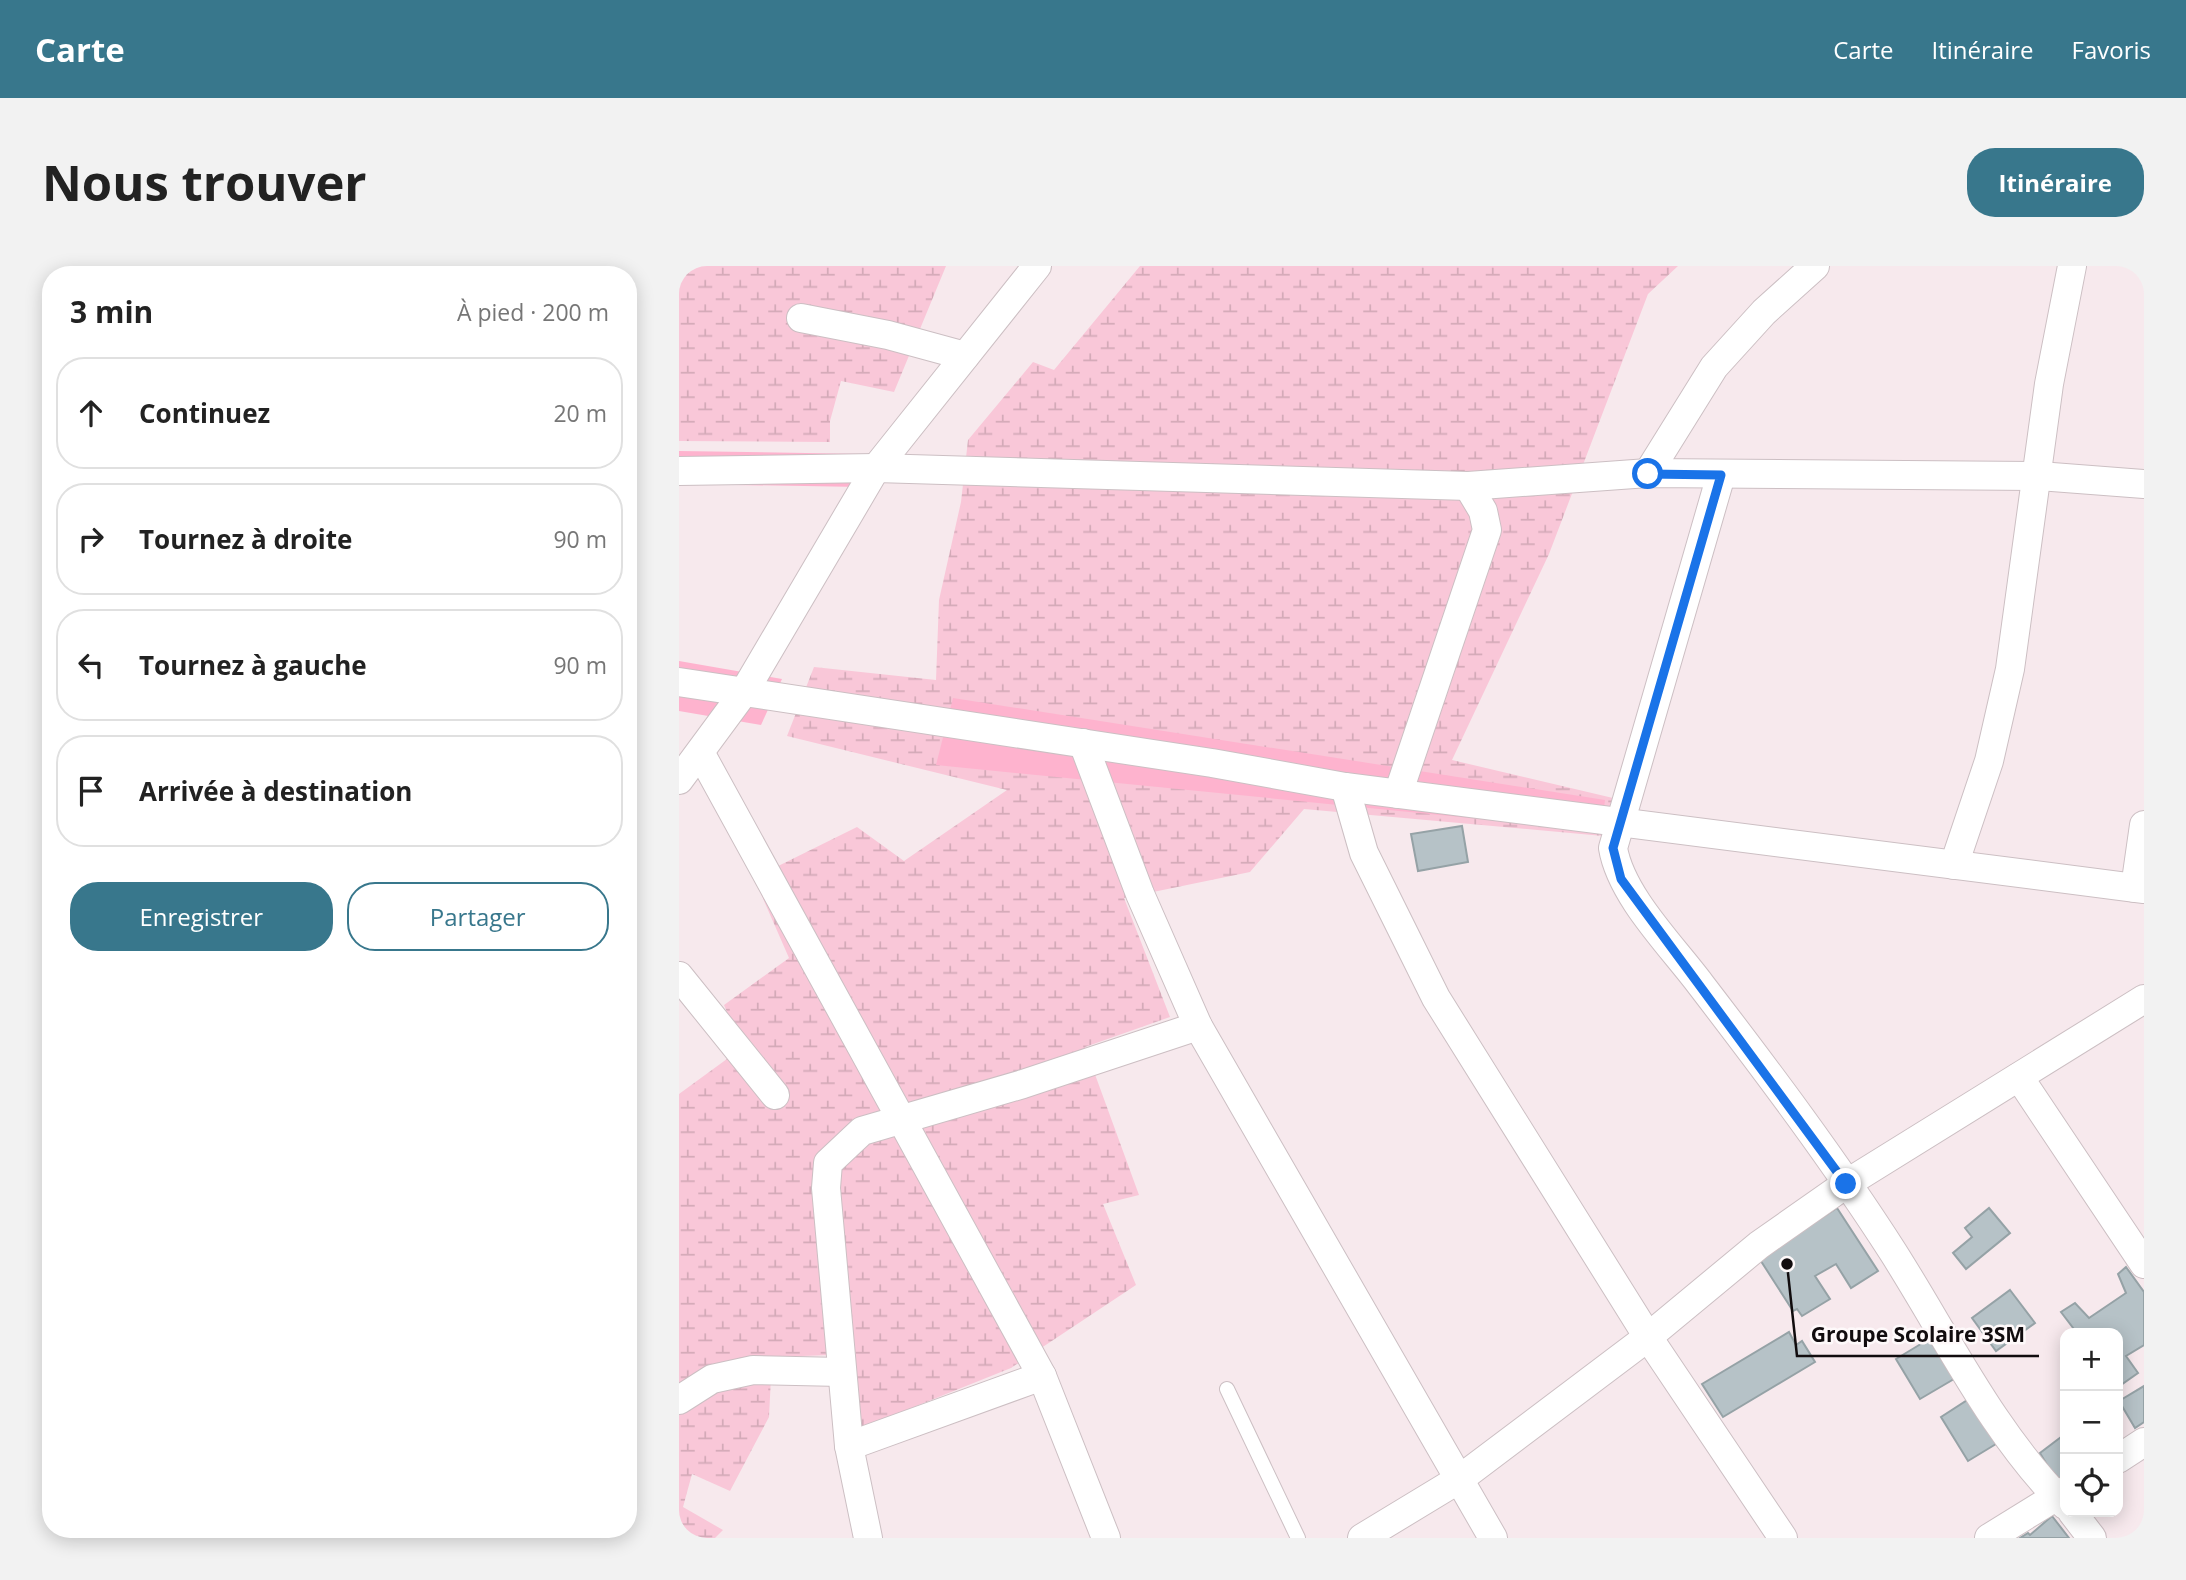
<!DOCTYPE html>
<html lang="fr">
<head>
<meta charset="utf-8">
<style>
	body { margin:0; font-family:"Open Sans",sans-serif; background:#f2f2f2; color:#222 }
	.controls { position:absolute; right:21px; bottom:21px; display:grid; overflow:hidden; border-radius:14px; box-shadow:0 4px 18px #0003 }
	.controls button { width:63px; height:63px; display:grid; place-items:center; padding:0; border:0; border-bottom:2px solid #e0e0e0; background:#fff; color:#222; font:35px sans-serif }
	.stop { position:absolute; width:21px; height:21px; margin:-16px; border:5px solid #1a73e8; border-radius:50%; background:#fff }
	.stop.end { background:#1a73e8; border-color:#fff; box-shadow:0 2px 7px #0008 }
	.list { margin:0; padding:0; list-style:none }
	h2 { display:flex; justify-content:space-between; align-items:center; height:91px; margin:0; padding:0 28px; font-size:30px }
	h2 small { font-size:23px; font-weight:400; color:#767676 }
	.list li { display:grid; grid-template-columns:46px 1fr auto; gap:21px; align-items:center; box-sizing:border-box; height:112px; margin:0 14px 14px; padding:0 14px; border:2px solid #e0e0e0; border-radius:28px }
	.list b { display:block; font-size:26px; white-space:nowrap }
	.list em { font-size:23px; font-style:normal; color:#767676 }
	.actions { display:flex; gap:14px; padding:21px 28px }
	.actions a { flex:1; padding:16px 0; border:2px solid #38778c; border-radius:28px; text-align:center; font-size:24px; color:#38778c }
	.actions .main { background:#38778c; color:#fff }
	.icon { flex:none; width:38px; height:38px; fill:none; stroke:currentColor; stroke-width:2; stroke-linecap:round; stroke-linejoin:round }
	.map { position:relative; flex:none; width:1465px; height:1272px; overflow:hidden; border-radius:28px }
	header { display:flex; align-items:center; gap:42px; box-sizing:border-box; height:98px; padding:0 35px; background:#38778c; color:#fff }
	header strong { font-size:33px }
	nav { display:flex; gap:38px; margin-inline-start:auto; font-size:24px }
	.intro { display:flex; align-items:center; justify-content:space-between; box-sizing:border-box; height:168px; padding:0 42px }
	h1 { margin:0; font-size:49px }
	.button { padding:18px 32px; border-radius:28px; background:#38778c; color:#fff; font-size:24px; font-weight:700 }
	main { display:flex; gap:42px; padding:0 42px }
	aside { flex:1; background:#fff; border-radius:28px; box-shadow:0 4px 18px #0003 }
	.map>svg:first-child { display:block }
	.wetland { fill:url(#wetland-marsh) }
	.water { fill:#feb3ce }
	.building { fill:#b6c2c7; stroke:#95a2a6; stroke-width:2 }
	.lines { fill:none; stroke-linecap:round; stroke-linejoin:round }
	.service-casing { stroke:#ccbfc3; stroke-width:16 }
	.minor-casing { stroke:#ccbfc3; stroke-width:30 }
	.service { stroke:#fff; stroke-width:14 }
	.minor { stroke:#fff; stroke-width:28 }
	.route { stroke:#1a73e8; stroke-width:9 }
	.leader { fill:none; stroke:#110c0e; stroke-width:2.5 }
	.callout-dot { fill:#110c0e; stroke:#fef9fa; stroke-width:2.5 }
	.callout-label { font-size:21px; text-anchor:middle; font-weight:bold; fill:#110c0e; stroke:#fef9fa; stroke-width:5; stroke-linejoin:round; paint-order:stroke }
</style>
</head>
<body>
<header>
<strong>Carte</strong>
<nav><a>Carte</a><a>Itinéraire</a><a>Favoris</a></nav>
</header>
<div class="intro"><h1>Nous trouver</h1><a class="button">Itinéraire</a></div>
<main>
<aside>
<h2>3 min<small>À pied · 200 m</small></h2>
<ul class="list">
<li><svg class="icon" aria-label="ahead" viewBox="0 0 24 24"><path d="M12 20V5M6 11l6-6 6 6"/></svg><div><b>Continuez</b></div><em>20 m</em></li>
<li><svg class="icon" aria-label="right" viewBox="0 0 24 24"><path d="M7 20v-9h11M14 6l5 5-5 5"/></svg><div><b>Tournez à droite</b></div><em>90 m</em></li>
<li><svg class="icon" aria-label="left" viewBox="0 0 24 24"><path d="M17 20v-9H6M10 6l-5 5 5 5"/></svg><div><b>Tournez à gauche</b></div><em>90 m</em></li>
<li><svg class="icon" aria-label="arrive" viewBox="0 0 24 24"><path d="M6 21V4h12l-3 4 3 4H6"/></svg><div><b>Arrivée à destination</b></div></li>
</ul>
<div class="actions"><a class="main">Enregistrer</a><a>Partager</a></div>
</aside>
<div class="map">
<svg width="1465" height="1272" viewBox="0 0 1465 1272">
	<defs>
		<pattern id="wetland-marsh" width="20" height="14" patternUnits="userSpaceOnUse" patternTransform="scale(1.75)"><rect width="20" height="14" fill="#f9c7d8"/><path d="M1 5h8M5 5V1M11 12h8M15 12V8" fill="none" stroke="#d4aab8"/></pattern>
	</defs>
	<rect width="100%" height="100%" fill="#f7e9ed"/>
	<g class="wetland">
		<polygon points="0,0 267,0 215,126 162,115 151,155 151,176 0,175"/>
		<polygon points="461,0 999,0 969,28 870,288 773,494 934,532 924,570 625,543 571,606 445,632 491,751 406,781 460,929 424,938 457,1019 332,1102 165,1169 152,1089 93,1091 90,1151 51,1225 13,1208 4,1241 44,1264 36,1272 0,1272 0,828 63,782 45,739 110,692 75,612 178,561 225,595 328,524 108,470 135,401 257,414 260,334 282,236 289,174 354,96 375,104"/>
	</g>
	<g class="water">
		<polygon points="0,185 186,188 182,221 0,218"/>
		<polygon points="0,395 103,413 82,459 0,445"/>
		<polygon points="274,432 926,534 922,565 257,499"/>
	</g>
	<g class="building">
		<polygon points="783,560 789,596 739,605 732,568"/>
		<polygon points="1158,942 1199,1005 1172,1022 1157,998 1136,1010 1151,1033 1123,1050 1118,1043 1114,1045 1080,992"/>
		<polygon points="1310,942 1331,967 1287,1003 1274,987 1293,971 1286,962"/>
		<polygon points="1447,1001 1465,1026 1465,1079 1447,1090 1459,1107 1439,1121 1439,1067 1398,1067 1382,1046 1396,1037 1410,1052 1447,1027 1439,1008"/>
		<polygon points="1331,1024 1356,1057 1317,1085 1293,1052"/>
		<polygon points="1110,1066 1117,1079 1123,1075 1136,1096 1044,1151 1023,1118"/>
		<polygon points="1250,1073 1275,1113 1241,1133 1217,1093"/>
		<polygon points="1465,1120 1465,1156 1456,1162 1440,1135"/>
		<polygon points="1290,1133 1317,1178 1289,1195 1262,1151"/>
		<polygon points="1386,1168 1386,1209 1377,1214 1361,1187"/>
		<polygon points="1373,1250 1390,1272 1341,1272 1349,1267 1351,1269"/>
	</g>
	<g class="lines">
		<defs>
			<polyline id="service" points="548,1123 619,1272"/>
			<g id="minor">
				<polyline points="122,52 209,69 286,90"/>
				<polyline points="0,205 197,202 789,220 969,207 1360,210 1465,218"/>
				<polyline points="969,207 1035,101 1085,46 1136,0"/>
				<path d="M1042,209l-108,373c8,48 59,98 88,137 66,86 133,175 192,267 54,85 100,181 172,253"/>
				<polyline points="0,416 533,497 666,521 1465,623"/>
				<polyline points="404,477 461,628 519,760 814,1272"/>
				<polyline points="22,488 363,1110 427,1272"/>
				<polyline points="0,514 65,426 197,202 358,0"/>
				<polyline points="666,521 685,587 757,732 969,1071 1104,1272"/>
				<polyline points="719,528 808,264 804,245 789,220"/>
				<polyline points="1275,599 1310,495 1331,403 1370,118 1393,0"/>
				<polyline points="1456,622 1465,559"/>
				<polyline points="0,710 96,829"/>
				<polyline points="1340,811 1465,998"/>
				<polyline points="0,1134 33,1113 74,1104 162,1106"/>
				<polyline points="170,1180 363,1110"/>
				<polyline points="1439,1193 1465,1176"/>
				<polyline points="1393,1246 1413,1272"/>
				<polyline points="189,1272 170,1180 147,922 149,897 183,865 344,818 519,760"/>
				<polyline points="683,1272 782,1212 969,1071 1080,979 1167,918 1465,733"/>
				<polyline points="1310,1272 1386,1225"/>
			</g>
		</defs>
		<use href="#service" class="service-casing"/>
		<use href="#minor" class="minor-casing"/>
		<use href="#service" class="service"/>
		<use href="#minor" class="minor"/>
	</g>
	<g class="lines">
		<polyline class="route" points="969,208 1042,209 934,582 942,613 1167,918"/>
	</g>
	<path class="leader" d="M1108 998L1118 1090H1360"/>
	<circle class="callout-dot" cx="1108" cy="998" r="7"/>
	<g class="callout-label">
		<text x="1239" y="1076">Groupe Scolaire 3SM</text>
	</g>
</svg>
<div class="controls">
<button>+</button>
<button>−</button>
<button><svg class="icon" aria-label="locate" viewBox="0 0 24 24"><circle cx="12" cy="12" r="6"/><path d="M12 2v4M12 18v4M2 12h4M18 12h4"/></svg></button>
</div>
<div class="stop" style="left:969px;top:208px"></div>
<div class="stop end" style="left:1167px;top:918px"></div>
</div>
</main>
</body>
</html>
